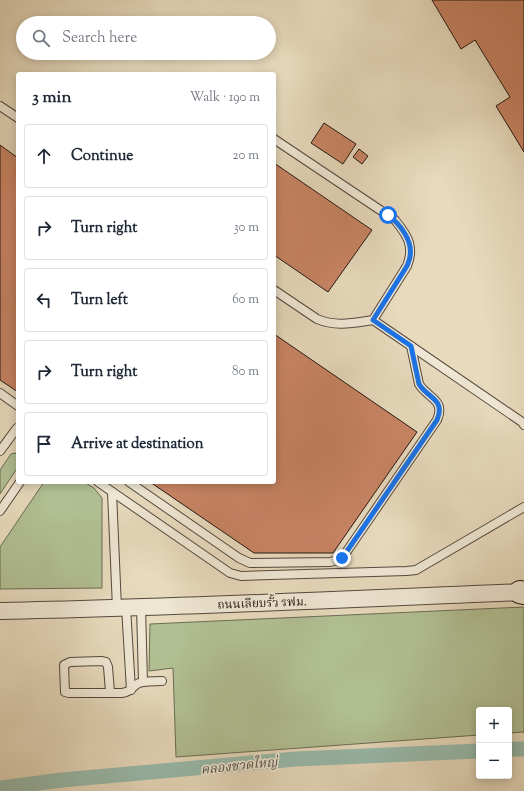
<!DOCTYPE html>
<html lang="en">
<head>
<meta charset="utf-8">
<style>
	body { margin:0; font-family:"Sorts Mill Goudy","Noto Serif Thai",serif; background:#f2f2f3; color:#1f2937 }
	.controls { position:absolute; right:12px; bottom:12px; display:grid; overflow:hidden; border-radius:4px; box-shadow:0 2px 10px #0003 }
	.controls button { width:36px; height:36px; display:grid; place-items:center; padding:0; border:0; border-bottom:1px solid #e0e1e3; background:#fff; color:#1f2937; font:20px sans-serif }
	.stop { position:absolute; width:12px; height:12px; margin:-9px; border:3px solid #1a73e8; border-radius:50%; background:#fff }
	.stop.end { background:#1a73e8; border-color:#fff; box-shadow:0 1px 4px #0008 }
	.list { margin:0; padding:0; list-style:none }
	h2 { display:flex; justify-content:space-between; align-items:center; height:52px; margin:0; padding:0 16px; font-size:17px }
	h2 small { font-size:13px; font-weight:400; color:#747a83 }
	.list li { display:grid; grid-template-columns:26px 1fr auto; gap:12px; align-items:center; box-sizing:border-box; height:64px; margin:0 8px 8px; padding:0 8px; border:1px solid #e0e1e3; border-radius:4px }
	.list b { display:block; font-size:15px; white-space:nowrap }
	.list em { font-size:13px; font-style:normal; color:#747a83 }
	.icon { flex:none; width:22px; height:22px; fill:none; stroke:currentColor; stroke-width:2; stroke-linecap:round; stroke-linejoin:round }
	.map { position:relative; flex:none; width:524px; height:791px; overflow:hidden }
	.search { position:absolute; background:#fff; box-shadow:0 2px 10px #0003; left:16px; top:16px; width:260px; height:44px; display:flex; align-items:center; gap:10px; box-sizing:border-box; padding:0 14px; border-radius:22px; color:#747a83; font-size:15px }
	.panel { position:absolute; background:#fff; box-shadow:0 2px 10px #0003; left:16px; top:72px; width:260px; height:412px; border-radius:4px }
	.map>svg:first-child { display:block }
	.green { fill:#b1c094; stroke:#6a6c54 }
	.lines { fill:none; stroke-linecap:round; stroke-linejoin:round }
	.canal { stroke:#98bbac; stroke-width:15 }
	.building { fill:#c88464; stroke:#231713 }
	.lane-casing { stroke:#54483e; stroke-width:10 }
	.street-casing { stroke:#54483e; stroke-width:18 }
	.secondary-casing { stroke:#231713; stroke-width:24 }
	.lane { stroke:#efe7d4; stroke-width:8 }
	.street { stroke:#efe7d4; stroke-width:16 }
	.secondary { stroke:#efe7d4; stroke-width:22 }
	.route { stroke:#1a73e8; stroke-width:5 }
	.labels { text-anchor:middle; stroke-width:3.5; stroke-linejoin:round; paint-order:stroke }
	.street-label { font-size:12px; fill:#231713; stroke:#efe7d4 }
	.water-label { font-size:13px; font-style:italic; fill:#4c5049; stroke:#efe7d4 }
</style>
</head>
<body>
<div class="map">
<svg width="524" height="791" viewBox="0 0 524 791">
	<rect width="100%" height="100%" fill="#e7dabd"/>
	<filter id="stains"><feTurbulence type="fractalNoise" baseFrequency=".005" numOctaves="4"/><feColorMatrix values="0 0 0 0 .2 0 0 0 0 .09 0 0 0 0 .02 0 0 0 .5 -.17"/></filter>
	<radialGradient id="worn" r=".72"><stop offset=".6" stop-color="#630" stop-opacity="0"/><stop offset="1" stop-color="#630" stop-opacity=".3"/></radialGradient>
	<g class="green">
		<polygon points="15,453 18,455 18,467 0,494 0,470 11,454"/>
		<polygon points="44,482 84,482 94,488 102,498 102,588 0,589 0,547"/>
		<polygon points="524,607 524,732 509,733 509,710 479,710 479,735 176,757 173,668 149,671 150,624"/>
	</g>
	<g class="lines">
		<g class="canal">
			<polyline points="509,749 524,749"/>
			<polyline points="0,788 62,780 296,759 479,751"/>
		</g>
	</g>
	<g class="building">
		<polygon points="432,0 524,0 524,152 496,106 510,97 475,40 461,49"/>
		<polygon points="324,123 356,144 343,164 311,143"/>
		<polygon points="0,145 18,158 18,392 0,380"/>
		<polygon points="359,149 368,156 362,164 353,157"/>
		<polygon points="274,163 372,230 328,292 274,255"/>
		<polygon points="274,334 417,432 333,553 254,553 150,482 274,482"/>
	</g>
	<g class="lines">
		<defs>
			<g id="lane">
				<polyline points="0,106 18,118"/>
				<path d="M274,139l121,81c12,15 20,26 12,46l-34,54c-20,3 -37,7 -56,-1l-43,-29"/>
				<polyline points="373,320 522,422 524,425"/>
				<polyline points="0,393 18,406"/>
				<polyline points="0,451 17,428 18,429"/>
				<polyline points="98,482 230,573 241,576 407,571 416,570 524,507"/>
				<path d="M129,482l110,76 11,5 80,-1c6,-1 11,-3 15,-8l92,-134c9,-21 -10,-22 -18,-36l-8,-38"/>
				<polyline points="112,492 117,608"/>
				<polyline points="0,511 20,482"/>
				<polyline points="126,607 131,690"/>
				<polyline points="141,607 143,682"/>
				<path d="M110,692l-2,-25 -2,-5 -5,-1 -31,1 -6,3 1,27 4,1h53c10,-1 10,-7 17,-10 7,-2 16,-2 23,-2"/>
			</g>
			<path id="street" d="M0,611c175,-3 349,-12 524,-19"/>
			<polyline id="secondary" points="520,592 524,593"/>
		</defs>
		<use href="#lane" class="lane-casing"/>
		<use href="#street" class="street-casing"/>
		<use href="#secondary" class="secondary-casing"/>
		<use href="#lane" class="lane"/>
		<use href="#street" class="street"/>
		<use href="#secondary" class="secondary"/>
	</g>
	<g class="lines">
		<path class="route" d="M342,558l3,-4 92,-134c9,-21 -10,-22 -18,-36l-8,-38 -38,-26 34,-54c1,-3 3,-7 3,-10 3,-15 -10,-32 -22,-41"/>
	</g>
	<g class="labels">
		<g class="street-label">
			<text transform="translate(262 603) rotate(-2)" y="4">ถนนเลียบรั้ว รฟม.</text>
		</g>
		<g class="water-label">
			<text transform="translate(239 765) rotate(-6)" y="5">คลองชวดใหญ่</text>
		</g>
	</g>
	<rect width="100%" height="100%" filter="url(#stains)"/>
	<rect width="100%" height="100%" fill="url(#worn)"/>
</svg>
<div class="controls">
<button>+</button>
<button>−</button>
</div>
<div class="stop" style="left:388px;top:215px"></div>
<div class="stop end" style="left:342px;top:558px"></div>
<div class="search"><svg class="icon" aria-label="search" viewBox="0 0 24 24"><circle cx="10" cy="10" r="6"/><path d="M15 15l6 6"/></svg>Search here</div>
<section class="panel">
<h2>3 min<small>Walk · 190 m</small></h2>
<ul class="list">
<li><svg class="icon" aria-label="ahead" viewBox="0 0 24 24"><path d="M12 20V5M6 11l6-6 6 6"/></svg><div><b>Continue</b></div><em>20 m</em></li>
<li><svg class="icon" aria-label="right" viewBox="0 0 24 24"><path d="M7 20v-9h11M14 6l5 5-5 5"/></svg><div><b>Turn right</b></div><em>30 m</em></li>
<li><svg class="icon" aria-label="left" viewBox="0 0 24 24"><path d="M17 20v-9H6M10 6l-5 5 5 5"/></svg><div><b>Turn left</b></div><em>60 m</em></li>
<li><svg class="icon" aria-label="right" viewBox="0 0 24 24"><path d="M7 20v-9h11M14 6l5 5-5 5"/></svg><div><b>Turn right</b></div><em>80 m</em></li>
<li><svg class="icon" aria-label="arrive" viewBox="0 0 24 24"><path d="M6 21V4h12l-3 4 3 4H6"/></svg><div><b>Arrive at destination</b></div></li>
</ul>
</section>
</div>
</body>
</html>
